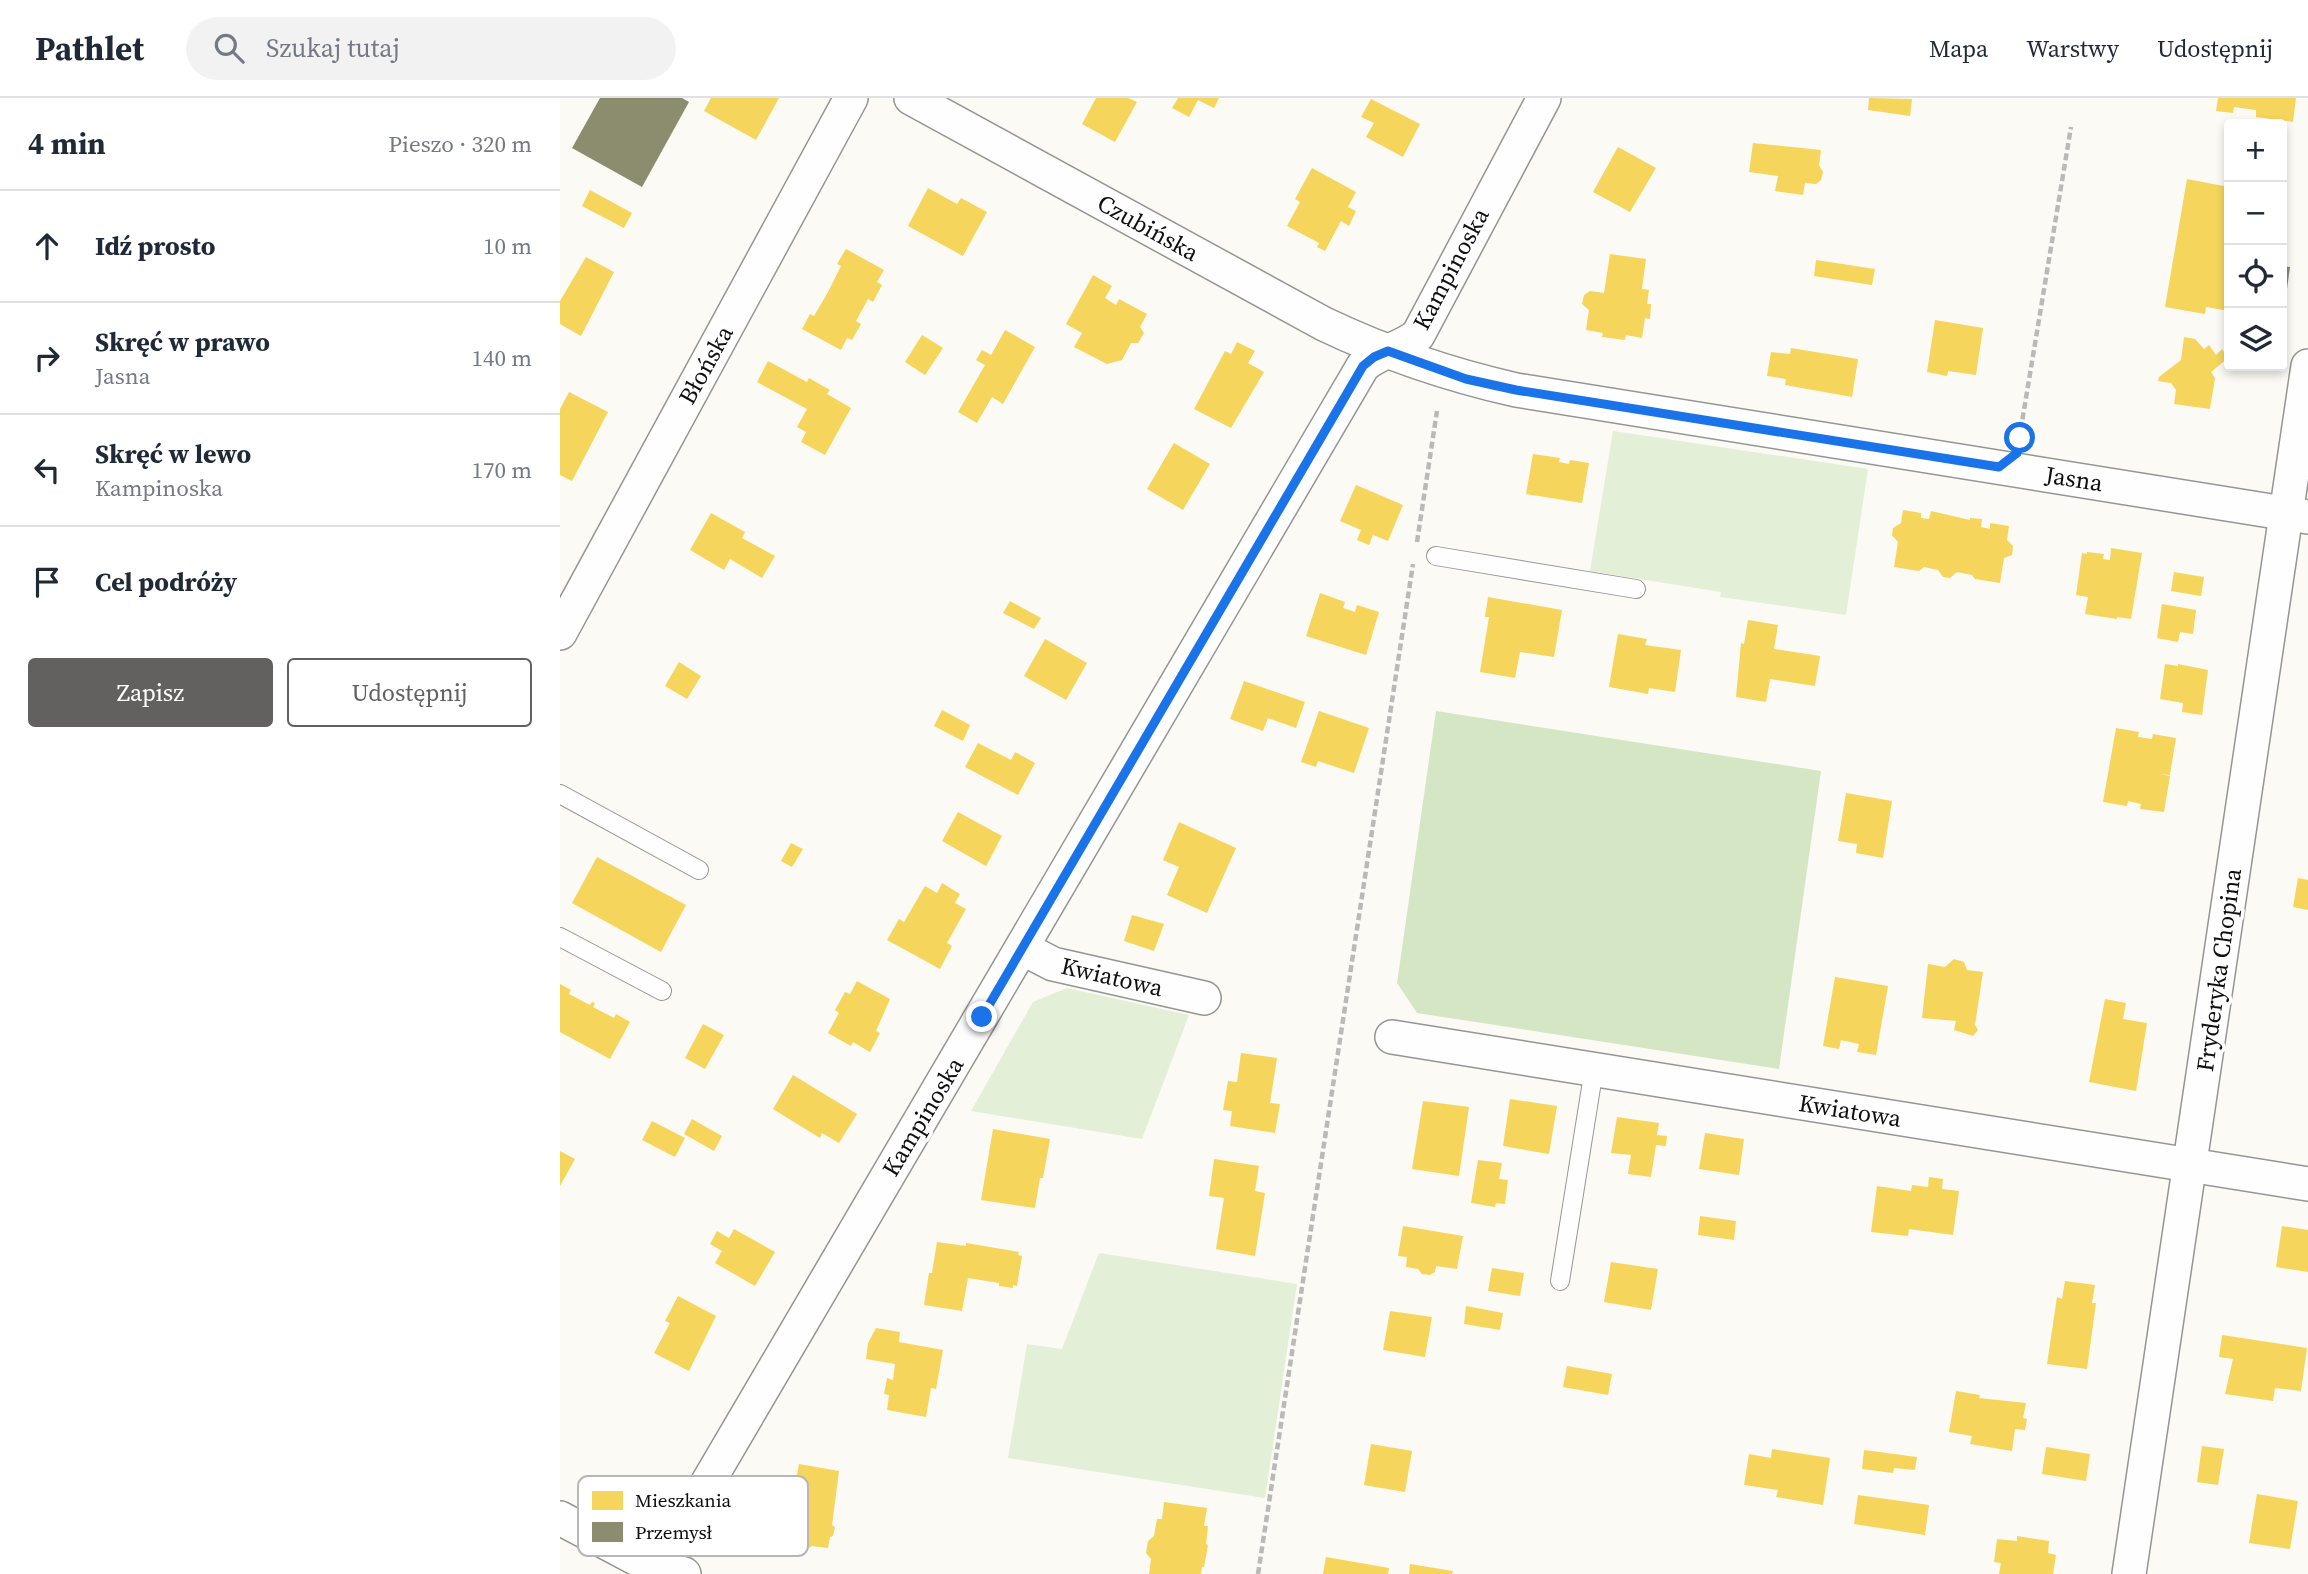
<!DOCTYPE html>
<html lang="pl">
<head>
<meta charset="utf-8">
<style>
	body { margin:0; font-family:"Source Serif 4",serif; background:#f2f2f3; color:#1f2937 }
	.controls { position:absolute; right:21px; top:21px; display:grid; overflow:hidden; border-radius:7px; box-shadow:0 4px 10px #0003 }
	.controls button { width:63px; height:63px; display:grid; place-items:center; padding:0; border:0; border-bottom:2px solid #e0e1e3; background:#fff; color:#1f2937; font:35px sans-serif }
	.stop { position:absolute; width:21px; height:21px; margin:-16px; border:5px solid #1a73e8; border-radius:50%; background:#fff }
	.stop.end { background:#1a73e8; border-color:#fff; box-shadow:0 2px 7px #0008 }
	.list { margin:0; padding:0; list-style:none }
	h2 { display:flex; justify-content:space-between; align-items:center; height:91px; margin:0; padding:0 28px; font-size:30px }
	h2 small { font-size:23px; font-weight:400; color:#747a83 }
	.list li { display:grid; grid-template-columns:46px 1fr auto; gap:21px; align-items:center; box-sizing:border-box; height:112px; padding:0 28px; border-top:2px solid #e0e1e3 }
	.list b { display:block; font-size:26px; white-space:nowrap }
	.list p { margin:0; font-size:23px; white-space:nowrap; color:#747a83 }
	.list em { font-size:23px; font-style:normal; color:#747a83 }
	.actions { display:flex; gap:14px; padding:21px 28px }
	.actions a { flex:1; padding:16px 0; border:2px solid #626160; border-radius:7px; text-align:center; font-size:24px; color:#626160 }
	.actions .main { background:#626160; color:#fff }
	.icon { flex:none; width:38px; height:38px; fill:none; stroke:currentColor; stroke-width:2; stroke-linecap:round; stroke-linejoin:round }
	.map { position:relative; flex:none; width:1748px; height:1476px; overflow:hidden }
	header { display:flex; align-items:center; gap:42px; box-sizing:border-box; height:98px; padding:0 35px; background:#fff; border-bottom:2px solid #e0e1e3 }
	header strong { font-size:33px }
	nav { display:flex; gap:38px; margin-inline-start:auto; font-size:24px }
	.search { width:490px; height:63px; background:#f2f2f3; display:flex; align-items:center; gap:18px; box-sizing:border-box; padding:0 24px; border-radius:38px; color:#747a83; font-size:26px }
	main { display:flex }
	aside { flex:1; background:#fff }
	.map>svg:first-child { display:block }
	.green { fill:#e4efd7 }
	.forest { fill:#d5e6c5 }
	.homes { fill:#f6d55c }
	.industry { fill:#8c8c6e }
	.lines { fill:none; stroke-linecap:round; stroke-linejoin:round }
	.lane-casing { stroke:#959593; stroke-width:20 }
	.street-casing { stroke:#959593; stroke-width:36 }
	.path { stroke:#b9b9b8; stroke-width:4.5; stroke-dasharray:7 3.5; stroke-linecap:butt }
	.lane { stroke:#fefefe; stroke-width:18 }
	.street { stroke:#fefefe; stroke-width:33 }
	.route { stroke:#1a73e8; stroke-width:9 }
	.labels { text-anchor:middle; stroke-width:7; stroke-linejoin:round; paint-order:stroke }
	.street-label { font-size:24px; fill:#0f0f0f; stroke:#fff }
	.key { fill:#fff; stroke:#b7b7b7; stroke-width:2 }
	.key-label { font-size:19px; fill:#0f0f0f }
</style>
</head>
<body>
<header>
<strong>Pathlet</strong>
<div class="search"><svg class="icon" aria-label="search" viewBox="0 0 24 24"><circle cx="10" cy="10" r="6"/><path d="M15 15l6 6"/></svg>Szukaj tutaj</div>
<nav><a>Mapa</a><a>Warstwy</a><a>Udostępnij</a></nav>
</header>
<main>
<aside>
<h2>4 min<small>Pieszo · 320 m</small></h2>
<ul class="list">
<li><svg class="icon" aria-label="ahead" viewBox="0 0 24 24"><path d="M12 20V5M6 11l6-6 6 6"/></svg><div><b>Idź prosto</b></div><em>10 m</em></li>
<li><svg class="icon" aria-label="right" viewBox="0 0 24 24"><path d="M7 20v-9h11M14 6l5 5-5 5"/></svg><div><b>Skręć w prawo</b><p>Jasna</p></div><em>140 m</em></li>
<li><svg class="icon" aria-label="left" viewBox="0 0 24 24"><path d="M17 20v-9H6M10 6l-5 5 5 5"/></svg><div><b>Skręć w lewo</b><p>Kampinoska</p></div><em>170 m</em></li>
<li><svg class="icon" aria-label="arrive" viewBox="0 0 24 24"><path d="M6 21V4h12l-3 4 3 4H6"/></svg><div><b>Cel podróży</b></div></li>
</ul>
<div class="actions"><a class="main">Zapisz</a><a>Udostępnij</a></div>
</aside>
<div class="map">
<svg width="1748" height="1476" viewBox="0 0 1748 1476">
	<rect width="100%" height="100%" fill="#fbfaf5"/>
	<g class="green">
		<polygon points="1053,333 1308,371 1286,517 1160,499 1161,494 1030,473"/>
		<polygon points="507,890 629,917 582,1041 411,1013 473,904"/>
		<polygon points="539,1155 737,1186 705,1400 448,1360 467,1246 502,1251"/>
	</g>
	<polygon class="forest" points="876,613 1261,673 1219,971 857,915 837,885"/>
	<g class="homes">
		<polygon points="151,0 219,0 196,42 144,13"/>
		<polygon points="536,0 568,0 577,4 555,44 522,26"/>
		<polygon points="618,0 659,0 654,10 638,2 629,19 612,10"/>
		<polygon points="1309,0 1352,1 1350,18 1308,12"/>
		<polygon points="1658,0 1736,0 1733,24 1696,19 1696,12 1674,9 1673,15 1656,13"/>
		<polygon points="811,1 860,26 843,59 806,39 814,25 801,19"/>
		<polygon points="1193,45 1261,52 1259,67 1263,74 1261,82 1256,86 1245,85 1243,97 1215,93 1218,78 1189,74"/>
		<polygon points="1058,49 1096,70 1070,114 1033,94"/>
		<polygon points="752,70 796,94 788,109 796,113 789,128 781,123 765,153 757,149 759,145 727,128 740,104 735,101"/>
		<polygon points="1627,81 1669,89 1669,213 1646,209 1645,216 1605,209"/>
		<polygon points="368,90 397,106 401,100 427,114 403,158 348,128"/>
		<polygon points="30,92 72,115 64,130 22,108"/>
		<polygon points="286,151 324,172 317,184 322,187 313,204 308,201 296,223 301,226 292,242 287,240 281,252 242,231 250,216 254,218 268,194 281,168 277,166"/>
		<polygon points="1050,156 1086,161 1082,191 1089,192 1087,206 1091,206 1090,221 1085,220 1082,240 1066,237 1065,242 1042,239 1043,235 1026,232 1029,212 1022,206 1024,197 1030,193 1044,195"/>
		<polygon points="26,159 54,174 21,238 0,226 0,203"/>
		<polygon points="1256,162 1315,171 1312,187 1254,178"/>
		<polygon points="533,177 552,188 545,200 556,207 559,201 587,216 580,229 584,235 578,245 571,245 562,262 547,266 514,249 522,235 506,226"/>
		<polygon points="1375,222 1423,230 1416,277 1388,273 1387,278 1367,274"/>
		<polygon points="445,232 475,249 443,306 432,299 417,325 398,314 425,267 416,262 422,252 431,257"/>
		<polygon points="362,237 383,250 365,277 345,264"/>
		<polygon points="1624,239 1635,241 1644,251 1649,247 1656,257 1662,251 1668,260 1651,274 1655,280 1650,311 1614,306 1616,292 1611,285 1598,283 1599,279 1621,262"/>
		<polygon points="677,244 695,253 688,265 704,274 671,330 634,311 665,253 671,256"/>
		<polygon points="1231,250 1298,261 1292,299 1225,287 1226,281 1207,278 1211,254 1230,256"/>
		<polygon points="208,263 247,284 249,280 270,292 267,296 291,310 265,357 241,344 246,334 237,329 247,311 197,284"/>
		<polygon points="9,294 48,314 12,383 0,377 0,311"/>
		<polygon points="614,345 650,366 623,412 587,391"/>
		<polygon points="973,356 1000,360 999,364 1009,366 1010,362 1029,365 1022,405 966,396"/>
		<polygon points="796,387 843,407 828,443 813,437 809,447 797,442 801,432 780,423"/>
		<polygon points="1343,412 1361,415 1361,420 1369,421 1371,413 1410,422 1410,420 1422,421 1421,429 1430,431 1430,425 1449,428 1447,442 1453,448 1452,457 1444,460 1440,485 1415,481 1412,477 1397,474 1390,480 1383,479 1378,472 1364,469 1359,473 1334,469 1338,444 1332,437 1333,430 1341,425"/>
		<polygon points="151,415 185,434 182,440 215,458 202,480 170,461 164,472 130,452"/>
		<polygon points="1551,450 1582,455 1571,521 1557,519 1557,521 1525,516 1528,499 1516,497 1522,455 1527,456 1527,454 1544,456 1543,461 1550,462"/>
		<polygon points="1614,474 1644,479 1641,498 1611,493"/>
		<polygon points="760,495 785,504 783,510 795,514 797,507 819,514 806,557 746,538"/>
		<polygon points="928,499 1002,512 994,559 960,554 955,580 920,574 929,519 925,519"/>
		<polygon points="450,503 481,520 474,531 443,515"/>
		<polygon points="1602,506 1636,512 1633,536 1620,534 1618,544 1597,540"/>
		<polygon points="1188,522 1218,527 1214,551 1260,558 1255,588 1210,581 1206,604 1176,599 1181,545 1184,546"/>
		<polygon points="1058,536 1087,541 1085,547 1121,552 1115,594 1089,590 1088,596 1049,589"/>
		<polygon points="485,541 527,565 506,602 464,578"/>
		<polygon points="119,564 141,578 127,601 105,588"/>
		<polygon points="1605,566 1618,568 1618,566 1648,572 1642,617 1622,614 1623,605 1600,601"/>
		<polygon points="684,583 745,604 736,630 708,620 703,633 670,621"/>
		<polygon points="382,612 410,627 403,643 374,628"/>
		<polygon points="759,613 809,630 794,675 758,663 756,669 741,664"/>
		<polygon points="1556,630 1579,634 1578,639 1592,641 1593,636 1616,640 1610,677 1600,676 1610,678 1604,714 1580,711 1581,706 1568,703 1567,708 1543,704"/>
		<polygon points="418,645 451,662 455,654 475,665 458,697 405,669"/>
		<polygon points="1286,695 1332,703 1323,760 1296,755 1297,746 1278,743"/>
		<polygon points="398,714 442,738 426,768 382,743"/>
		<polygon points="619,724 676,750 647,815 607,797 619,769 603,762"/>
		<polygon points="231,745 243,751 232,769 221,763"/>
		<polygon points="37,759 126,807 101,854 12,805"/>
		<polygon points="1738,780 1748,782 1748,812 1733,809"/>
		<polygon points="382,785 400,796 395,805 406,811 387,845 392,848 380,871 327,842 339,821 344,824 365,788 377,795"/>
		<polygon points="572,817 604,826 594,853 564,843"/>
		<polygon points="1394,861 1404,864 1407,872 1423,874 1415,927 1418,932 1413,938 1394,932 1396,923 1362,920 1368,866 1385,869"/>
		<polygon points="1275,879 1328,888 1316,957 1297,954 1299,946 1281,942 1279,951 1263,948"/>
		<polygon points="297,883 330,901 316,933 320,935 310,954 293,944 291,948 268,935 279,915 275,912 285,894 290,896"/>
		<polygon points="0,886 11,892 9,896 30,907 32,904 35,905 33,909 54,920 56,916 70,924 50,961 0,934"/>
		<polygon points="1545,901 1566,905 1563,921 1587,925 1576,993 1529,984"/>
		<polygon points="143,926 164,937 145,971 125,960"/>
		<polygon points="681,955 717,960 710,1005 720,1006 715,1035 670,1028 672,1013 663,1012 668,983 677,984"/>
		<polygon points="233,977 297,1016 279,1045 262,1035 260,1040 213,1011"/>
		<polygon points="950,1001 997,1008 989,1056 943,1048"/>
		<polygon points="863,1003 909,1009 899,1078 852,1071"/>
		<polygon points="1057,1019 1099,1025 1097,1037 1107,1038 1106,1048 1096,1047 1091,1079 1068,1076 1071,1057 1051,1055"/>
		<polygon points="132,1021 162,1038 154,1053 124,1036"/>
		<polygon points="92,1023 125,1040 115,1059 82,1042"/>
		<polygon points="433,1031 490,1041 483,1080 480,1080 475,1110 421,1102"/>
		<polygon points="1145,1035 1184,1041 1179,1077 1139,1071"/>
		<polygon points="0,1053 15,1061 0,1088"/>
		<polygon points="654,1061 699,1068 695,1093 705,1095 695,1158 656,1151 664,1100 649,1098"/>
		<polygon points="918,1062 942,1065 939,1081 948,1082 945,1106 936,1105 935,1109 911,1105"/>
		<polygon points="1369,1079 1383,1081 1382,1091 1399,1093 1393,1137 1349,1131 1348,1138 1311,1134 1317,1088 1351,1093 1352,1087 1368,1089"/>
		<polygon points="1140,1118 1176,1123 1174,1142 1138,1137"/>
		<polygon points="843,1128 903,1138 897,1171 876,1168 875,1174 870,1177 862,1176 858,1171 846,1169 847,1159 838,1158"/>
		<polygon points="1722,1128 1748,1132 1748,1174 1716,1169"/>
		<polygon points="174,1131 215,1154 195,1188 155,1165 162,1153 150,1146 157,1133 169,1140"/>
		<polygon points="377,1144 406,1148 406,1145 459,1154 458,1157 462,1158 457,1188 453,1187 453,1190 439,1188 439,1185 408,1180 402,1213 364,1207 369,1175 372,1175"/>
		<polygon points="1051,1164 1098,1171 1091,1212 1044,1204"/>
		<polygon points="932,1170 964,1175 960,1198 928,1193"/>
		<polygon points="1505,1183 1535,1187 1532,1205 1536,1205 1527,1271 1487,1266 1497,1199 1502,1201"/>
		<polygon points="118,1198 156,1218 129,1273 94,1255 110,1225 105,1223"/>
		<polygon points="906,1208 943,1215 940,1232 904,1226"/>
		<polygon points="830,1213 872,1219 865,1259 823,1252"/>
		<polygon points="316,1230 340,1234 339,1244 383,1252 376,1291 371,1290 366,1319 327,1312 329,1297 324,1296 327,1280 333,1282 335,1266 306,1261 308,1245"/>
		<polygon points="1662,1237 1747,1250 1741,1293 1715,1290 1713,1303 1665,1296 1673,1261 1659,1259"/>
		<polygon points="1007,1268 1052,1276 1048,1297 1003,1289"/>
		<polygon points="1396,1293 1420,1297 1419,1300 1466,1305 1463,1320 1467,1321 1465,1332 1455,1331 1452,1353 1410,1346 1412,1338 1389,1334"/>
		<polygon points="811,1346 852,1353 845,1394 804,1387"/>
		<polygon points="1642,1348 1664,1351 1658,1387 1637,1384"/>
		<polygon points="1486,1349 1530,1356 1526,1383 1482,1376"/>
		<polygon points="1212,1351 1270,1360 1263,1407 1216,1399 1218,1392 1184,1387 1189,1356 1211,1360"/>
		<polygon points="1304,1352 1357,1359 1355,1372 1334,1370 1333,1375 1302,1371"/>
		<polygon points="239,1366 279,1373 272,1427 275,1429 273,1438 270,1439 268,1450 252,1448 249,1450 225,1443 228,1427 232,1425 234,1418 230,1414"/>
		<polygon points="1697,1396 1738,1403 1730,1451 1689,1445"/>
		<polygon points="1298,1397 1369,1407 1365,1437 1294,1426"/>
		<polygon points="604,1404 647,1410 644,1428 648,1428 646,1446 648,1447 644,1469 642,1469 641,1476 589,1476 591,1461 586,1455 588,1443 594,1438 597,1421 602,1421"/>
		<polygon points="1457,1438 1489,1443 1488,1455 1496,1457 1493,1476 1439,1476 1441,1465 1434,1464 1437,1441 1457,1443"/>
		<polygon points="766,1459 829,1470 828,1476 763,1476"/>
		<polygon points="850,1466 893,1473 892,1476 849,1476"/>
	</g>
	<g class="industry">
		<polygon points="40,0 122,0 129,4 82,89 12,50"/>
		<polygon points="1722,168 1730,169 1726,198 1722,197"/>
	</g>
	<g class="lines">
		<defs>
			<g id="lane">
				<polyline points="876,458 1076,491"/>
				<polyline points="0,696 139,772"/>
				<polyline points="0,839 102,893"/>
				<polyline points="1000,1183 1034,971"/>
			</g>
			<g id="street">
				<path d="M351,0l413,226c61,29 126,51 192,66l792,127"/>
				<polyline points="0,535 291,0"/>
				<polyline points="462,850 493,866 644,900"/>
				<polyline points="832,939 1748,1086"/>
				<polyline points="0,1420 79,1462 124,1476"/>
				<path d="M94,1476l709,-1208c16,-15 39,-17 55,-31l126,-237"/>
				<polyline points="1569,1476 1748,268"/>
			</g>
		</defs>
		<use href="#lane" class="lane-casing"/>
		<use href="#street" class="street-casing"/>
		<g class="path">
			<polyline points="1459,342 1511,29"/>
			<polyline points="857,444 877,313"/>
			<polyline points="698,1476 853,466"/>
		</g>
		<use href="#lane" class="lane"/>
		<use href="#street" class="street"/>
	</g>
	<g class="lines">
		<polyline class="route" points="422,919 803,268 814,259 828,253 906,281 956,292 1439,369 1457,355 1460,340"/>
	</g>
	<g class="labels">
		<g class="street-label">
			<text transform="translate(588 130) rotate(29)" y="8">Czubińska</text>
			<text transform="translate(891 171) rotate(-62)" y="8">Kampinoska</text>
			<text transform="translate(146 267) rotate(-61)" y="8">Błońska</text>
			<text transform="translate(1514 381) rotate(9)" y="8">Jasna</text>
			<text transform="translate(1659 872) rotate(-82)" y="8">Fryderyka Chopina</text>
			<text transform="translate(552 879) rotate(13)" y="8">Kwiatowa</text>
			<text transform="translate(1290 1013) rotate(9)" y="8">Kwiatowa</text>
			<text transform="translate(363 1019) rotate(-59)" y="8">Kampinoska</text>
		</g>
	</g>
	<rect x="18" y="1378" width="230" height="80" rx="10" class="key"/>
	<rect x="32" y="1393" width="31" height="19" fill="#f6d55c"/>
	<rect x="32" y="1424" width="31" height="20" fill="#8c8c6e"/>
	<g class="key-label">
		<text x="75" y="1409">Mieszkania</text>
		<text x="75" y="1441">Przemysł</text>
	</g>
</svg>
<div class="controls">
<button>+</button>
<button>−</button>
<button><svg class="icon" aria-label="locate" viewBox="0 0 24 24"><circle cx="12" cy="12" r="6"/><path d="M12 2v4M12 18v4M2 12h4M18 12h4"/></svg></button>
<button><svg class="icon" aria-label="layers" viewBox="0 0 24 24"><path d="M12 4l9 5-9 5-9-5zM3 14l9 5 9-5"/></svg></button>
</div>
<div class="stop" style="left:1460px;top:340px"></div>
<div class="stop end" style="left:422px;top:919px"></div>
</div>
</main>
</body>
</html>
